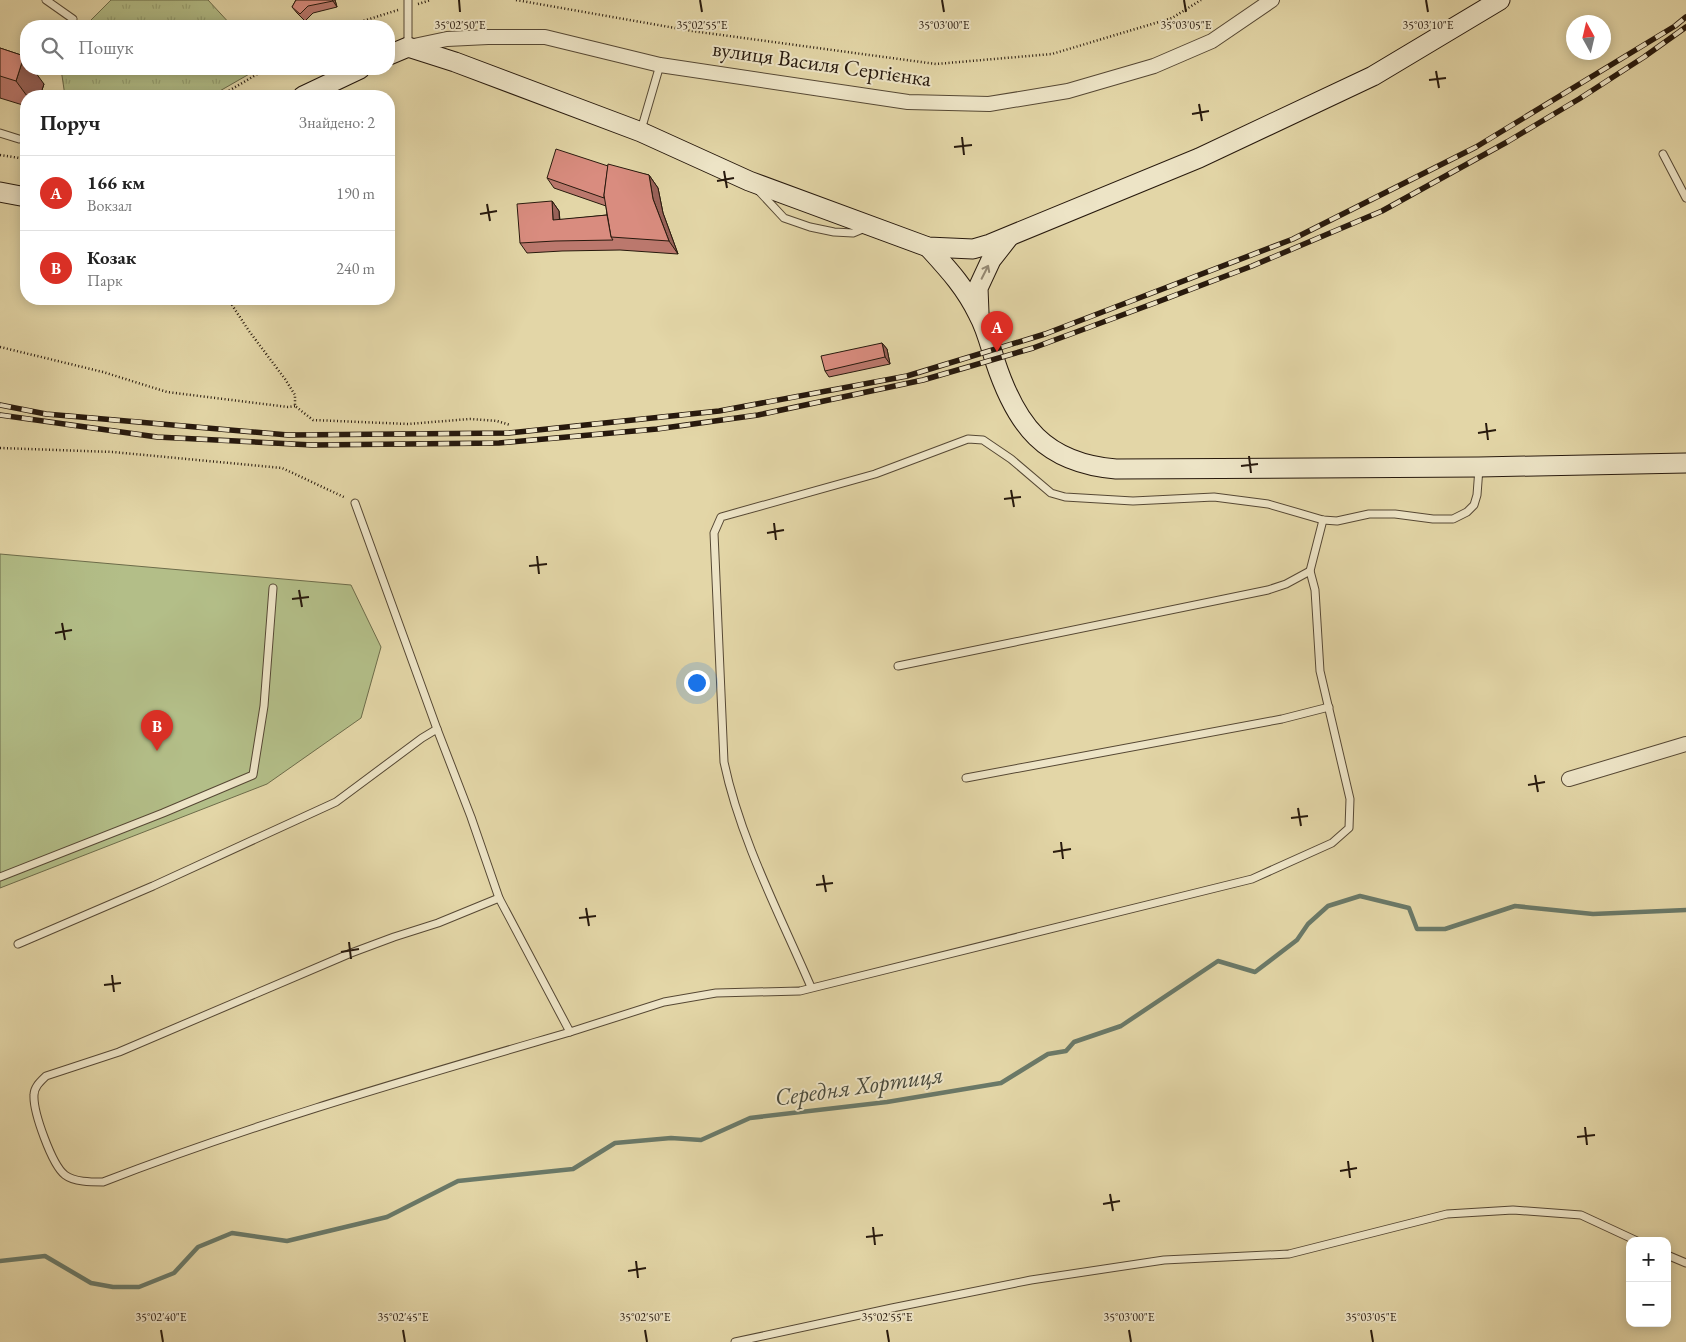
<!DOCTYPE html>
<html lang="uk">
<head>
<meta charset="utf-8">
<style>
	body { margin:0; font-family:"EB Garamond",serif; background:#f2f2f2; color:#222 }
	.controls { position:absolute; right:15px; bottom:15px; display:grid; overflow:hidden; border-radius:10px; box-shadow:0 2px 12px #0003 }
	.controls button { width:45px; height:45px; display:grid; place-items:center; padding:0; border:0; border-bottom:1px solid #e0e0e0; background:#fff; color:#222; font:25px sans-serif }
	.compass { position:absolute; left:1566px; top:15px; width:45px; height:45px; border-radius:50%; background:#fff; box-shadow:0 2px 12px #0003; rotate:352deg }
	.you { position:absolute; left:696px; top:682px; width:18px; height:18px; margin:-12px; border:4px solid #fff; border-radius:50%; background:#1a73e8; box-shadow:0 0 0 8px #1a73e833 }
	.badge { display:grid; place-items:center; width:32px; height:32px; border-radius:50%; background:#d93025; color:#fff; font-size:16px; font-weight:700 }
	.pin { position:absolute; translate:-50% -41px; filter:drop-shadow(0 1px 2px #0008) }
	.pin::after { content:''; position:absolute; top:26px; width:18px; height:15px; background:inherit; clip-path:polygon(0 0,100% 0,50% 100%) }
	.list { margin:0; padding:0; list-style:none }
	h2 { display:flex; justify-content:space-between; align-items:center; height:65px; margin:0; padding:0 20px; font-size:21px }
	h2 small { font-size:16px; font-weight:400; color:#767676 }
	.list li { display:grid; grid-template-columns:32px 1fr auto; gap:15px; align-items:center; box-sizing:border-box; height:75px; padding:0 20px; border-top:1px solid #e0e0e0 }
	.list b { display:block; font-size:19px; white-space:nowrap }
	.list p { margin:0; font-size:16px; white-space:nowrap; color:#767676 }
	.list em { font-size:16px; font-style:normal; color:#767676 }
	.icon { flex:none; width:28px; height:28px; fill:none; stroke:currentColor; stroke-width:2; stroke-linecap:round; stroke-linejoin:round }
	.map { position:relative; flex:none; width:1686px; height:1342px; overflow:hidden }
	.search { position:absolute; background:#fff; box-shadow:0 2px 12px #0003; left:20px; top:20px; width:375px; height:55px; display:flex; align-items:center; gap:12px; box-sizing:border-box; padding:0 18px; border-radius:20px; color:#767676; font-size:19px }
	.panel { position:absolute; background:#fff; box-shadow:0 2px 12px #0003; left:20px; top:90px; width:375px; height:215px; border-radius:20px }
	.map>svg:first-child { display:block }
	.grass { fill:url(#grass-tufts); stroke:#6d6c4a }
	.garden { fill:#b3be88; stroke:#6d6c4a }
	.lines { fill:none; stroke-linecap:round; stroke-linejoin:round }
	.stream { stroke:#6a7968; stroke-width:4.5 }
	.lane-casing { stroke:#564834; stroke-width:9 }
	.street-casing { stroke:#564834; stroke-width:16 }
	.secondary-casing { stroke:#27190d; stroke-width:21 }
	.path { stroke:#27190d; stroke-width:2.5; stroke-dasharray:1 2.5; stroke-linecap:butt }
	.lane { stroke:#ede4c6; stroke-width:7 }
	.street { stroke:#ede4c6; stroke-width:14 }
	.secondary { stroke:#ede4c6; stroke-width:19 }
	.rail-casing { stroke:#27190d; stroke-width:5.5 }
	.rail { stroke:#ede4c6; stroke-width:4; stroke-dasharray:11; stroke-linecap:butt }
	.wall { fill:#bb786d; stroke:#27190d }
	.shaded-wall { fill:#986259; stroke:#27190d }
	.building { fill:#d98c7f; stroke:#27190d }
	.oneway { stroke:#948973 }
	.ticks { fill:none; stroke:#27190d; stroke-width:2 }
	.labels { text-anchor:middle; stroke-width:4; stroke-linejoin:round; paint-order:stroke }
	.street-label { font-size:22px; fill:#27190d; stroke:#ede4c6 }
	.water-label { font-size:24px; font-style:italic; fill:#48493b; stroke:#ede4c6 }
	.ticks-label { font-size:12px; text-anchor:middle; fill:#27190d; stroke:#ede4c6; stroke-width:4; stroke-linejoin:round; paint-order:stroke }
</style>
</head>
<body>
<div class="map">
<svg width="1686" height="1342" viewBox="0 0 1686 1342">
	<defs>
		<pattern id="grass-tufts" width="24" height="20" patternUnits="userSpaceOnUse" patternTransform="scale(1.25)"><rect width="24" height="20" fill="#b3be88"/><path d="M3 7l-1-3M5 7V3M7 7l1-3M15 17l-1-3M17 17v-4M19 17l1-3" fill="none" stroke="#9aa374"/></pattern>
	</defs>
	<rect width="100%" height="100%" fill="#e3d6a7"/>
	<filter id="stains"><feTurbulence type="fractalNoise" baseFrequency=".004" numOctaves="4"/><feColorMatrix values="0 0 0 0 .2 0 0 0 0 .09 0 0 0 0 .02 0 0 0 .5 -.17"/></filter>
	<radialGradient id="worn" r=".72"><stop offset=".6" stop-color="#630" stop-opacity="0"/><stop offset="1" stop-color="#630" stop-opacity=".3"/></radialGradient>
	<g class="grass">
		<polygon points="111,0 208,0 232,26 85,26"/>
		<polygon points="61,69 258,69 211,96 65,96"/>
	</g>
	<polygon class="garden" points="0,554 351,585 381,647 361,718 267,784 0,888"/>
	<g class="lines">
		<polyline class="stream" points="0,1261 45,1256 91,1283 113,1287 139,1287 174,1273 198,1247 232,1233 287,1241 387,1217 458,1181 573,1169 615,1143 671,1138 701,1140 750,1118 887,1102 1001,1083 1048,1054 1066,1051 1074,1042 1121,1026 1218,961 1255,972 1297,940 1308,924 1328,906 1360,896 1409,908 1417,929 1445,929 1515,906 1593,914 1686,910"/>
		<defs>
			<g id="lane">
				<polyline points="46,0 73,19"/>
				<polyline points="408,0 408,47"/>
				<polyline points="641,130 660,65"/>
				<polyline points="0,133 19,139"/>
				<polyline points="1663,154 1686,198"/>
				<polyline points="757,189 784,218 810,227 834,232 853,233 865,228"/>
				<polyline points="355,503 437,729"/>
				<polyline points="898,666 1268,590 1286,584 1310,571"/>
				<polyline points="966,778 1282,719 1329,707"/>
				<polyline points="0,877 163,813 253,775 264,706 273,588"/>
				<path d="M499,898l-61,25 -44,14 -43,16 -232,99 -73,24c-6,6 -12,11 -12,19 -1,17 18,70 31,80 9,7 26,7 38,7 152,-59 310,-104 467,-150"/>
				<polyline points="18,944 153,886 336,802 422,738 437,729 471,817 499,898 570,1032 664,1002 716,993 800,991 1252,879 1332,843 1349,828 1350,799 1320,671 1315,590 1310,571 1323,520"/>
				<path d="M811,987c-31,-72 -71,-148 -87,-225l-10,-229 7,-16 154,-43 93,-35 15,1 28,19 40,34 14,4 68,4 81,-4 54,7 55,16 14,1 32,-7h26l38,5h20l14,-7 7,-7 3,-10 2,-27"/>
				<polyline points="1667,1255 1686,1263"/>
				<polyline points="735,1342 892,1308 1031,1280 1164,1260 1289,1254 1447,1214 1513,1210 1581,1215 1637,1241"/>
			</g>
			<g id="street">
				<polyline points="409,47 447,39 488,37 545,37 660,65 908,102 989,104 1068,91 1154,66 1212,41 1272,0"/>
				<polyline points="1569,779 1686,744"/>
			</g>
			<g id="secondary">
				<polyline points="389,55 408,47 455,62 641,132 749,181 928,247 973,249 990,244 1199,158 1373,76 1500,0"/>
				<polyline points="303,96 360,69"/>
				<polyline points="0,192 26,197"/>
				<path d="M928,247c20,22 37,40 50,67 8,14 12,31 17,47 21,64 49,102 121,108l363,-2 207,-4"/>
				<polyline points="979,313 978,288 991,260 1009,237"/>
			</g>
		</defs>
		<use href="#lane" class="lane-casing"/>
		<use href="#street" class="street-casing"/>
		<use href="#secondary" class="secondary-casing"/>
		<g class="path">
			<polyline points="516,0 692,31 936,64 1052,54 1172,18 1201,0"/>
			<polyline points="418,4 431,0"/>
			<polyline points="347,26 398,10"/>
			<polyline points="220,96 266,69"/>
			<polyline points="0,155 26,159"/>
			<polyline points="228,299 249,331 285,379 295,395 295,406 313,420 408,424 470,419 497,421 510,425"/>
			<polyline points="0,347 103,372 167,392 288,407 295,406"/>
			<polyline points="0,448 113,452 282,468 346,498"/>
		</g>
		<use href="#lane" class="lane"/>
		<use href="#street" class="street"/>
		<use href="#secondary" class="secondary"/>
		<defs>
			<g id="rail">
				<polyline points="0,405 46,414 288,435 509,433 719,411 907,376 1045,334 1293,239 1476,147 1675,26 1686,17"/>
				<polyline points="0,415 157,437 312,445 499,443 657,429 758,415 923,380 1033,348 1160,301 1252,266 1382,211 1507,142 1579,99 1644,57 1686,27"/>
			</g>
		</defs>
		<use href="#rail" class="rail-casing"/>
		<use href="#rail" class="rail"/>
	</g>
	<g class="wall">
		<polygon points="296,0 335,0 337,7 313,13 305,21 297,13 292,7"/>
		<polygon points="0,48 24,56 26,59 26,69 44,84 40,96 26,96 26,106 0,98"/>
		<polygon points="608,166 649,175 658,188 663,213 678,254 620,250 562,251 527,253 520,243 552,201 559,211 560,220 607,215 606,206 554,188 547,178"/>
		<polygon points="882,343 887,349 890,364 829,377 825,371"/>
	</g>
	<g class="shaded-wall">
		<polygon points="332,0 335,0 337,7 333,1"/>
		<polygon points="24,56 26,59 26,69 33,69 44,84 40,96 27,96 16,81"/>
		<polygon points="649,175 658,188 663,213 678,254 669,241 653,199"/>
		<polygon points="552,201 559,211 560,230 553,220"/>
		<polygon points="882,343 887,349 890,364 885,357"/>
	</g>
	<g class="building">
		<polygon points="296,0 332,0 333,1 308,6 300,14 292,7"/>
		<polygon points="0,48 24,56 16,81 0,76"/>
		<polygon points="556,149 608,166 604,195 604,198 547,178"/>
		<polygon points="608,164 649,175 653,199 669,241 611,237 604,195"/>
		<polygon points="552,201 553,220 607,215 611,237 613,240 555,241 520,243 517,204"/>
		<polygon points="882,343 885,357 825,371 821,356"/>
	</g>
	<defs><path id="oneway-shaft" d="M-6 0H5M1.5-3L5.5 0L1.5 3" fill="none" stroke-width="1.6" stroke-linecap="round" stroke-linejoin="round" transform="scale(1.25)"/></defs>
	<use class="oneway" href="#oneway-shaft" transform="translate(985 272) rotate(-63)"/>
	<path class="ticks" d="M459,0l1,12M700,0l2,12M942,0l2,12M1184,0l2,12M1426,0l2,12M1436,71l3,17M1429,80l17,-2M1199,104l3,17M1192,114l17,-3M962,137l2,18M954,147l18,-2M724,171l3,17M717,181l17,-3M487,204l3,17M480,214l17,-3M1486,423l2,17M1478,433l18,-3M1249,456l2,17M1241,466l17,-2M1011,490l3,17M1004,499l17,-2M774,523l2,17M767,533l17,-3M537,556l2,18M529,566l18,-2M299,590l3,17M292,599l17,-2M62,623l3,17M55,633l17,-3M1535,775l3,17M1528,785l17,-3M1298,808l3,18M1291,818l17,-2M1061,842l2,17M1053,852l18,-3M823,875l3,17M816,885l17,-2M586,908l3,18M579,918l17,-2M349,942l2,17M341,952l18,-3M112,975l2,17M104,985l17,-2M1585,1127l2,18M1577,1137l18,-2M1348,1161l2,17M1340,1171l17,-3M1110,1194l3,17M1103,1204l17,-3M873,1227l2,18M866,1237l17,-2M636,1261l2,17M628,1271l18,-3M161,1330l2,12M403,1330l2,12M645,1330l2,12M887,1330l2,12M1129,1330l2,12M1371,1330l2,12"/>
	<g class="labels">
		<g class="street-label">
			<text transform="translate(822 63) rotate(8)" y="8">вулиця Василя Сергієнка</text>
		</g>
		<g class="water-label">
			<text transform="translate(859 1086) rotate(-8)" y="8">Середня Хортиця</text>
		</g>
	</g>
	<g class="ticks-label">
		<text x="460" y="29">35°02'50"E</text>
		<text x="702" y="29">35°02'55"E</text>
		<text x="944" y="29">35°03'00"E</text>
		<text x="1186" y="29">35°03'05"E</text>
		<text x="1428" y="29">35°03'10"E</text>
		<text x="161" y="1321">35°02'40"E</text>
		<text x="403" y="1321">35°02'45"E</text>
		<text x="645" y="1321">35°02'50"E</text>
		<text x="887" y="1321">35°02'55"E</text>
		<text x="1129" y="1321">35°03'00"E</text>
		<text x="1371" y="1321">35°03'05"E</text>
	</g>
	<rect width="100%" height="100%" filter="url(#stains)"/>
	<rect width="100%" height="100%" fill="url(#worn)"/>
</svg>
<div class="controls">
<button>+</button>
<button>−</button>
</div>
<svg class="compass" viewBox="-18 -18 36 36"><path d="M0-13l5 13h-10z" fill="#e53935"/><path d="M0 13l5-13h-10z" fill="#767676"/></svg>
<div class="you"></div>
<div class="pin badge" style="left:997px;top:352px">A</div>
<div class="pin badge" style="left:157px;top:751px">B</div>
<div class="search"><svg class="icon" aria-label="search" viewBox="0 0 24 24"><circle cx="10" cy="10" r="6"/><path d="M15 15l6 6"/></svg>Пошук</div>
<section class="panel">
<h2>Поруч<small>Знайдено: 2</small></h2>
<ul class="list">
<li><span class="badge">A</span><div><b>166 км</b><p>Вокзал</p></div><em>190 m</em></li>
<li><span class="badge">B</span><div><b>Козак</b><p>Парк</p></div><em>240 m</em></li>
</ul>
</section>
</div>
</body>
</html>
